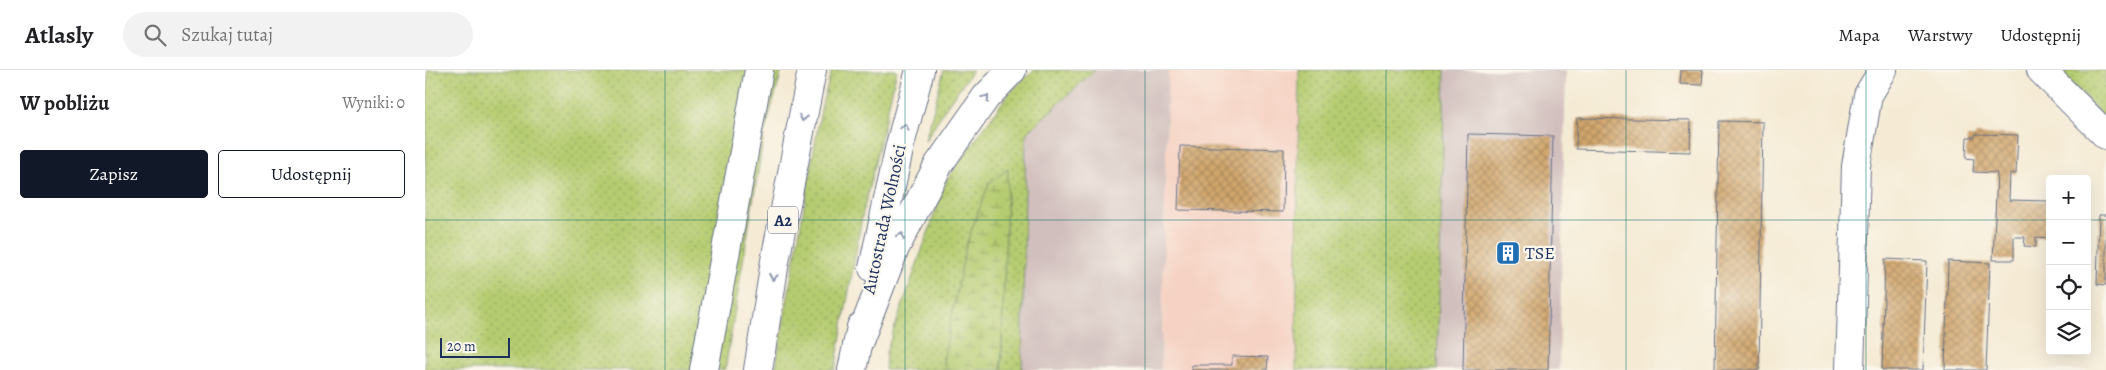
<!DOCTYPE html>
<html lang="pl">
<head>
<meta charset="utf-8">
<style>
	body { margin:0; font-family:Alegreya,serif; background:#f2f2f2; color:#202124 }
	.controls { position:absolute; right:15px; bottom:15px; display:grid; overflow:hidden; border-radius:5px; box-shadow:0 5px 20px #0002 }
	.controls button { width:45px; height:45px; display:grid; place-items:center; padding:0; border:0; border-bottom:1px solid #e0e0e0; background:#fff; color:#202124; font:25px sans-serif }
	.scale { position:absolute; left:15px; bottom:12px; width:70px; box-sizing:border-box; padding-left:5px; border:2px solid #1b2f5e; border-top:0; font-size:14px; line-height:18px; white-space:nowrap; color:#1b2f5e; -webkit-text-stroke:4px #fbf7ec; paint-order:stroke }
	.list { margin:0; padding:0; list-style:none }
	h2 { display:flex; justify-content:space-between; align-items:center; height:65px; margin:0; padding:0 20px; font-size:21px }
	h2 small { font-size:16px; font-weight:400; color:#757577 }
	.actions { display:flex; gap:10px; padding:15px 20px }
	.actions a { flex:1; padding:11px 0; border:1px solid #111827; border-radius:5px; text-align:center; font-size:18px; color:#111827 }
	.actions .main { background:#111827; color:#fff }
	.icon { flex:none; width:28px; height:28px; fill:none; stroke:currentColor; stroke-width:2; stroke-linecap:round; stroke-linejoin:round }
	.map { position:relative; flex:none; width:1681px; height:300px; overflow:hidden }
	header { display:flex; align-items:center; gap:30px; box-sizing:border-box; height:70px; padding:0 25px; background:#fff; border-bottom:1px solid #e0e0e0 }
	header strong { font-size:24px }
	nav { display:flex; gap:28px; margin-inline-start:auto; font-size:18px }
	.search { width:350px; height:45px; background:#f2f2f2; display:flex; align-items:center; gap:12px; box-sizing:border-box; padding:0 18px; border-radius:28px; color:#757577; font-size:19px }
	main { display:flex }
	aside { flex:1; background:#fff }
	.map>svg:first-child { display:block }
	.built { fill:#f5d2c3 }
	.industrial { fill:#d1bfbd }
	.green { fill:url(#green-dots); stroke:#687e68 }
	.wetland { fill:url(#wetland-marsh); stroke:#687e68 }
	.building { fill:url(#building-cross-hatch) }
	.lines { fill:none; stroke-linecap:round; stroke-linejoin:round }
	.minor-casing { stroke:#677188; stroke-width:30 }
	.highway-casing { stroke:#677188; stroke-width:30 }
	.minor { stroke:#fff; stroke-width:28 }
	.highway { stroke:#fff; stroke-width:28 }
	.oneway { stroke:#8d97ae }
	.grid { fill:none; stroke:#0f766e; stroke-width:1; stroke-opacity:0.55 }
	.labels { text-anchor:middle; stroke-width:4.5; stroke-linejoin:round; paint-order:stroke }
	.shield { fill:#fbf7ec; stroke:#5e6b89; stroke-width:1 }
	.shield-label { font-size:16px; font-weight:bold; fill:#1b2f5e }
	.street-label { font-size:18px; fill:#1b2f5e; stroke:#fbf7ec }
	.poi-label { font-size:18px; fill:#1b2f5e; stroke:#fbf7ec; text-anchor:start }
</style>
</head>
<body>
<header>
<strong>Atlasly</strong>
<div class="search"><svg class="icon" aria-label="search" viewBox="0 0 24 24"><circle cx="10" cy="10" r="6"/><path d="M15 15l6 6"/></svg>Szukaj tutaj</div>
<nav><a>Mapa</a><a>Warstwy</a><a>Udostępnij</a></nav>
</header>
<main>
<aside>
<h2>W pobliżu<small>Wyniki: 0</small></h2>
<ul class="list">
</ul>
<div class="actions"><a class="main">Zapisz</a><a>Udostępnij</a></div>
</aside>
<div class="map">
<svg width="1681" height="300" viewBox="0 0 1681 300">
	<defs>
		<pattern id="green-dots" width="8" height="8" patternUnits="userSpaceOnUse" patternTransform="scale(1.25)"><rect width="8" height="8" fill="#b6cc71"/><path d="M2 2h.1M6 6h.1" fill="none" stroke="#93a660" stroke-width="1.8" stroke-linecap="round"/></pattern>
		<pattern id="wetland-marsh" width="20" height="14" patternUnits="userSpaceOnUse" patternTransform="scale(1.25)"><rect width="20" height="14" fill="#b6cc71"/><path d="M1 5h8M5 5V1M11 12h8M15 12V8" fill="none" stroke="#93a660"/></pattern>
		<pattern id="building-cross-hatch" width="8" height="8" patternUnits="userSpaceOnUse" patternTransform="scale(1.25)"><rect width="8" height="8" fill="#d1a66c"/><path d="M0 0l8 8M0 8l8-8" fill="none" stroke="#a9885c"/></pattern>
	</defs>
	<rect width="100%" height="100%" fill="#fbf7ec"/>
	<filter id="ink" filterUnits="userSpaceOnUse"><feTurbulence type="fractalNoise" baseFrequency=".02" numOctaves="2"/><feDisplacementMap in="SourceGraphic" scale="10" xChannelSelector="R" yChannelSelector="G"/><feConvolveMatrix kernelMatrix="1 2 1 2 8 2 1 2 1" color-interpolation-filters="sRGB"/></filter>
	<filter id="wash" filterUnits="userSpaceOnUse"><feTurbulence type="fractalNoise" baseFrequency=".0096" numOctaves="4" result="noise"/><feDisplacementMap in="SourceGraphic" scale="20" xChannelSelector="R" yChannelSelector="G"/><feGaussianBlur stdDeviation="1.12" result="paint"/><feColorMatrix in="noise" values="0 0 0 0 0 0 0 0 0 0 0 0 0 0 0 0 0 1.4 0 .05"/><feComposite in="paint" operator="in"/></filter>
	<g filter="url(#wash)">
		<rect width="100%" height="100%" fill="#f5ebd5"/>
		<polygon class="built" points="743,0 874,0 871,300 736,300"/>
		<g class="industrial">
			<polygon points="670,0 743,0 736,300 597,300 601,64"/>
			<polygon points="1020,0 1141,0 1134,300 1012,300"/>
		</g>
		<g class="green">
			<polygon points="3,0 357,0 339,65 300,300 0,300 0,96"/>
			<polygon points="407,0 472,0 437,147 410,300 350,300 397,34"/>
			<polygon points="519,0 548,0 523,34 500,71"/>
			<polygon points="609,0 670,0 601,64 597,300 576,300 582,99 518,291 522,300 460,300 461,282 522,109 584,23"/>
			<polygon points="874,0 1020,0 1012,300 871,300"/>
			<polygon points="1633,0 1681,0 1681,49"/>
		</g>
		<polygon class="wetland" points="583,99 576,300 522,300 518,291 541,175 564,113"/>
		<g id="blocks">
			<g class="building">
				<polygon points="1256,0 1278,0 1277,15 1255,14"/>
				<polygon points="1152,48 1266,50 1265,82 1151,79"/>
				<polygon points="1294,51 1338,52 1334,300 1290,300"/>
				<polygon points="1043,64 1128,66 1123,300 1038,300"/>
				<polygon points="1550,64 1593,65 1591,104 1585,103 1584,130 1623,131 1624,168 1611,167 1611,177 1599,176 1600,167 1589,167 1589,190 1568,190 1572,103 1548,102 1549,89 1541,88 1542,67 1550,67"/>
				<polygon points="755,76 859,79 858,142 753,140"/>
				<polygon points="1674,145 1681,145 1681,215 1672,214"/>
				<polygon points="1460,189 1502,191 1498,300 1457,300"/>
				<polygon points="1523,191 1565,193 1561,300 1520,300"/>
				<polygon points="807,286 843,287 842,300 767,300 767,295 807,295"/>
			</g>
		</g>
	</g>
	<g filter="url(#ink)">
		<use href="#blocks" fill-opacity="0" stroke="#677188" stroke-width="1"/>
		<g class="lines">
			<defs>
				<g id="minor">
					<polyline points="1616,0 1681,65"/>
					<polyline points="279,300 334,0"/>
					<polyline points="1425,300 1431,96 1443,25 1458,0"/>
				</g>
				<g id="highway">
					<polyline points="448,198 475,75 495,0"/>
					<polyline points="432,276 470,178 514,94 561,27 587,0"/>
					<polyline points="333,300 350,191 387,0"/>
					<polyline points="427,300 436,257"/>
				</g>
			</defs>
			<use href="#minor" class="minor-casing"/>
			<use href="#highway" class="highway-casing"/>
			<use href="#minor" class="minor"/>
			<use href="#highway" class="highway"/>
		</g>
		<defs><path id="oneway-chevron" d="M-2-3.5L2.5 0L-2 3.5" fill="none" stroke-width="1.6" stroke-linecap="round" stroke-linejoin="round" transform="scale(1.25)"/></defs>
		<g class="oneway">
			<use href="#oneway-chevron" transform="translate(561 28) rotate(-50)"/>
			<use href="#oneway-chevron" transform="translate(378 48) rotate(101)"/>
			<use href="#oneway-chevron" transform="translate(480 57) rotate(-75)"/>
			<use href="#oneway-chevron" transform="translate(476 166) rotate(-62)"/>
			<use href="#oneway-chevron" transform="translate(348 207) rotate(99)"/>
		</g>
	</g>
	<path class="grid" d="M240,0v300M480,0v300M720,0v300M961,0v300M1201,0v300M1441,0v300M0,150h1625M1662,150h19"/>
	<defs>
		<symbol id="building-square" viewBox="-11 -11 22 22"><rect x="-9" y="-9" width="18" height="18" rx="4" fill="#1f6fb2" stroke="#fbf7ec"/><path d="M-4-6H4V6H1V3H-1V6H-4ZM-2.5-4.3h1.7v1.8h-1.7ZM.8-4.3h1.7v1.8H.8ZM-2.5-1h1.7V.8h-1.7ZM.8-1h1.7V.8H.8Z" fill="#fff"/></symbol>
	</defs>
	<g fill-rule="evenodd">
		<use href="#building-square" x="1069" y="169" width="28" height="28"/>
	</g>
	<g class="labels">
		<rect class="shield" x="343" y="136.5" width="30" height="27" rx="4"/>
		<g class="shield-label">
			<text x="358" y="156">A2</text>
		</g>
		<g class="street-label">
			<text transform="translate(459 149) rotate(-78)" y="6">Autostrada Wolności</text>
		</g>
		<g class="poi-label">
			<text x="1100" y="189">TSE</text>
		</g>
	</g>
</svg>
<div class="controls">
<button>+</button>
<button>−</button>
<button><svg class="icon" aria-label="locate" viewBox="0 0 24 24"><circle cx="12" cy="12" r="6"/><path d="M12 2v4M12 18v4M2 12h4M18 12h4"/></svg></button>
<button><svg class="icon" aria-label="layers" viewBox="0 0 24 24"><path d="M12 4l9 5-9 5-9-5zM3 14l9 5 9-5"/></svg></button>
</div>
<div class="scale">20 m</div>
</div>
</main>
</body>
</html>
